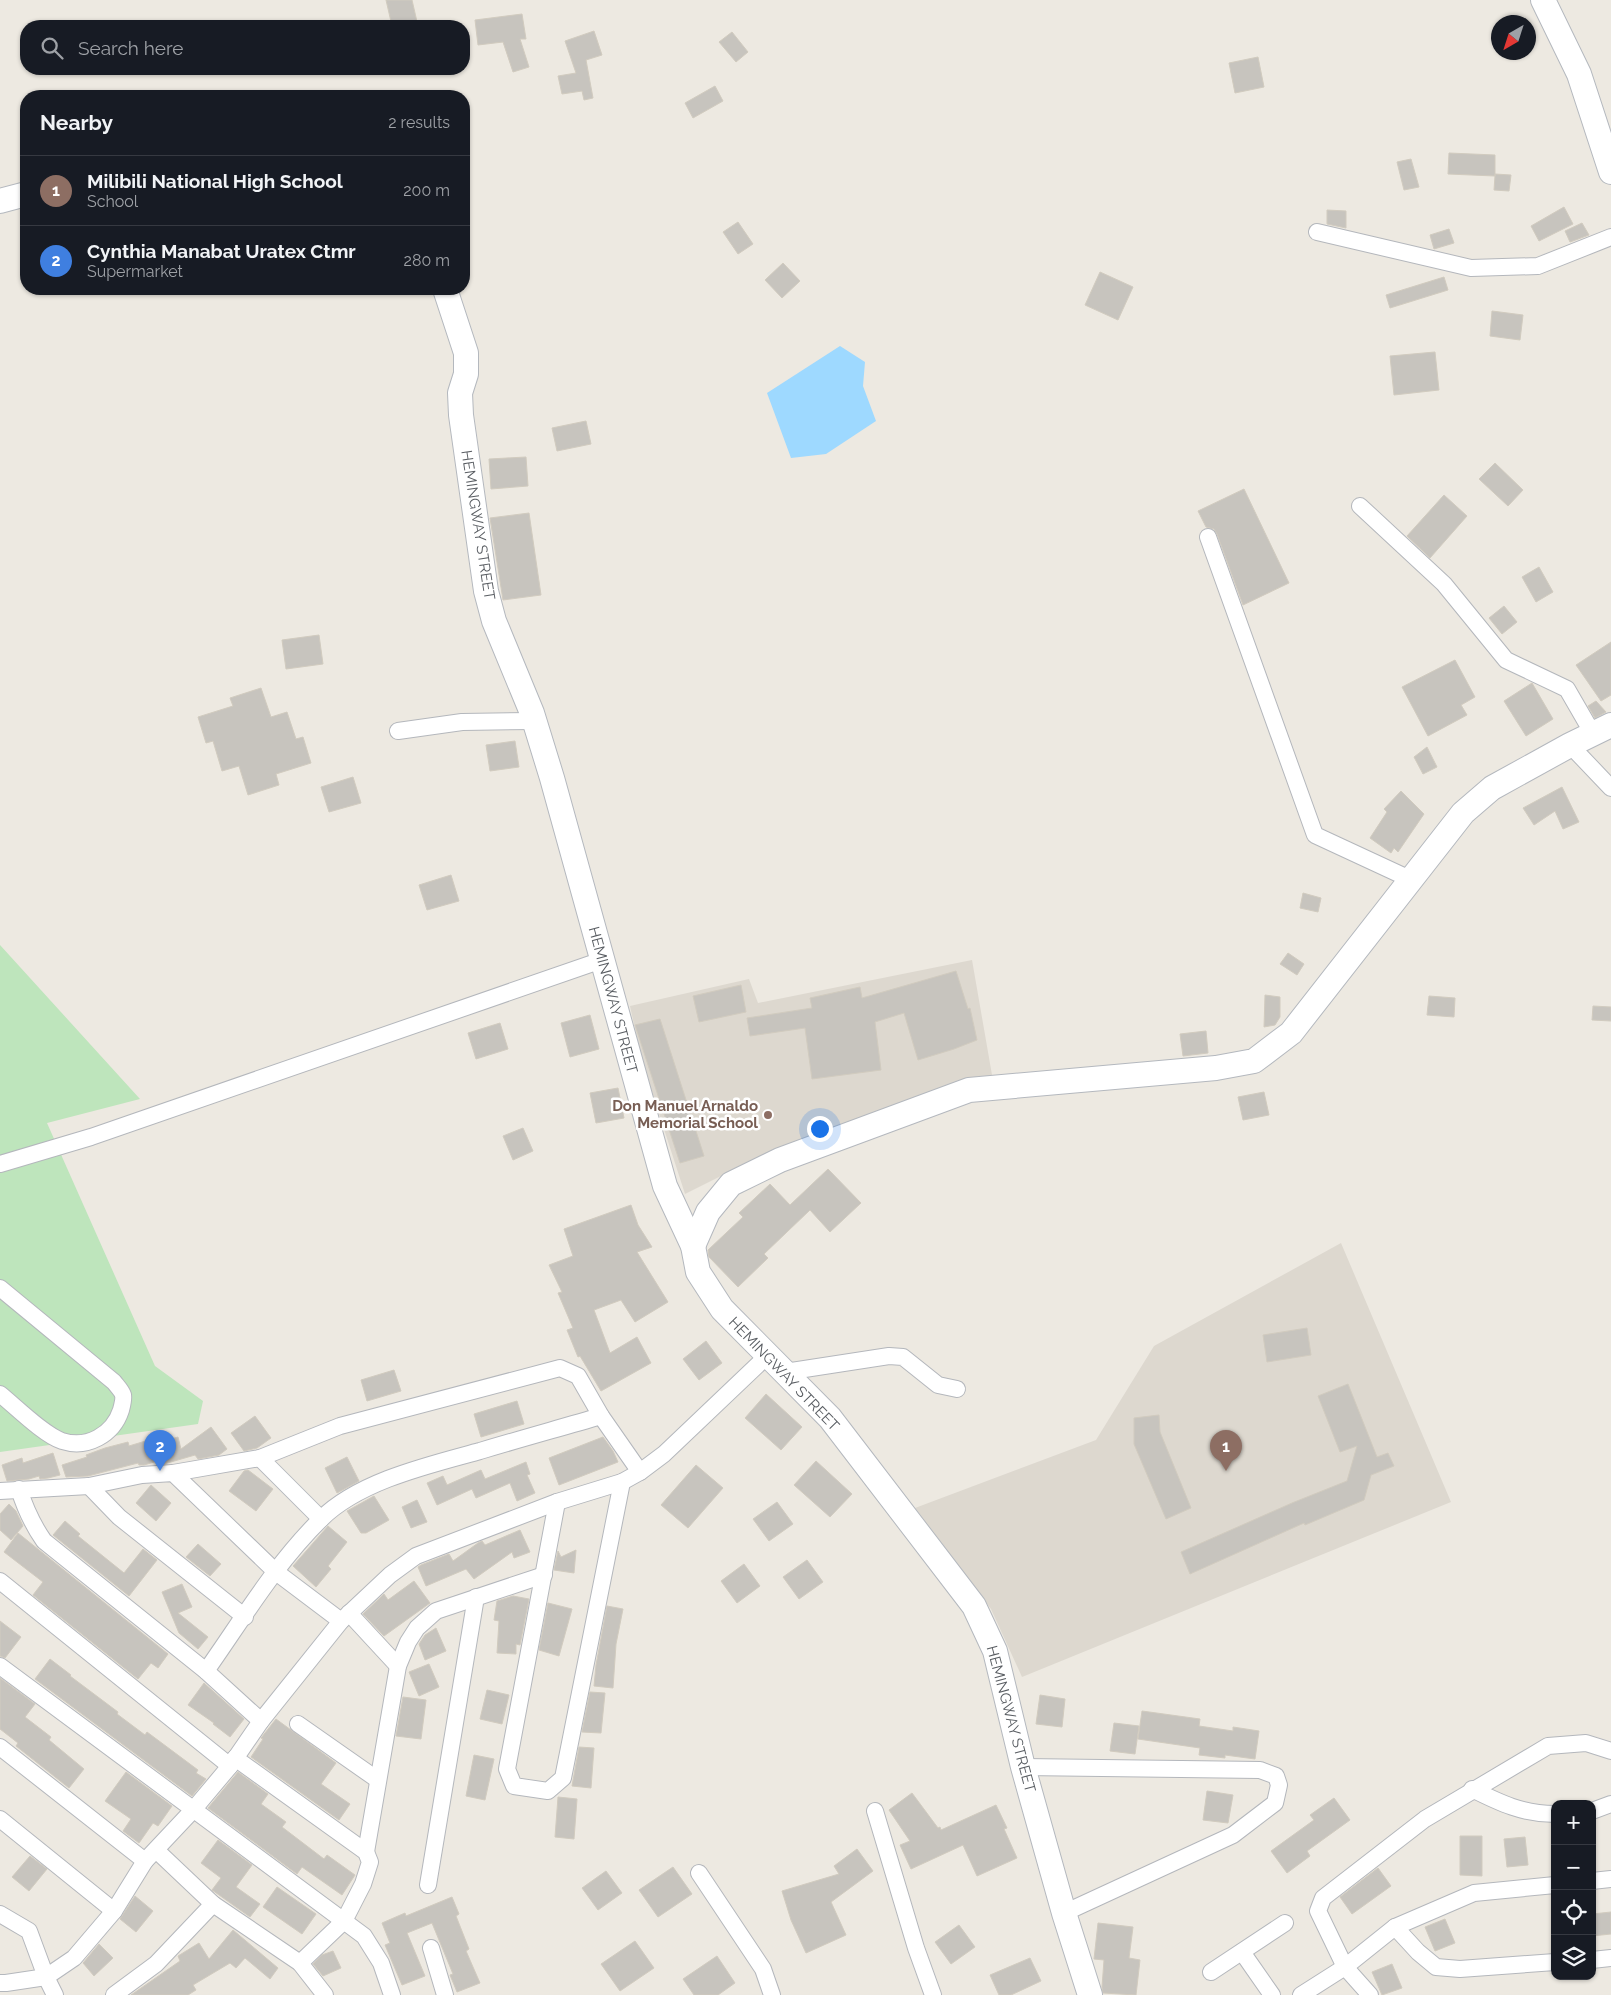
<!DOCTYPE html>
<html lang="en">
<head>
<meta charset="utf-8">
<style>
	body { margin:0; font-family:Raleway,sans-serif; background:#242831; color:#f1f3f6 }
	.controls { position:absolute; right:15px; bottom:15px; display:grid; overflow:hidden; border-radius:10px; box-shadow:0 1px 4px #0004 }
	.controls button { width:45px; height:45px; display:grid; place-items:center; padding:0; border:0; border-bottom:1px solid #363941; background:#171b24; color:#f1f3f6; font:25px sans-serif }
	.compass { position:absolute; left:1491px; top:15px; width:45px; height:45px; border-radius:50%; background:#171b24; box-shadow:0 1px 4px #0004; rotate:219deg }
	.you { position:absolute; left:819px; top:1128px; width:18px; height:18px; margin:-12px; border:4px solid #fff; border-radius:50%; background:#1a73e8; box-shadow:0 0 0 8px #1a73e833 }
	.badge { display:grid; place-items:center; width:32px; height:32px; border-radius:50%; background:#8c9099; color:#fff; font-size:16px; font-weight:700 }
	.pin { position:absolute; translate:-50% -41px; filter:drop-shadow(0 1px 2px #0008) }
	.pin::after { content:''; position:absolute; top:26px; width:18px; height:15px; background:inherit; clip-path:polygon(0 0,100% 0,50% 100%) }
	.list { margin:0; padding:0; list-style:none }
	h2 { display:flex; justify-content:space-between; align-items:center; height:65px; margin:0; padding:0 20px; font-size:21px }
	h2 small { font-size:16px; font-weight:400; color:#9ea1a6 }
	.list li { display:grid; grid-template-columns:32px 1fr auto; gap:15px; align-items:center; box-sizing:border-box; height:70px; padding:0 20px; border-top:1px solid #363941 }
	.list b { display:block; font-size:19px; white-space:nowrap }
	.list p { margin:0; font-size:16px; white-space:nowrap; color:#9ea1a6 }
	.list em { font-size:16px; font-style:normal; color:#9ea1a6 }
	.icon { flex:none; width:28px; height:28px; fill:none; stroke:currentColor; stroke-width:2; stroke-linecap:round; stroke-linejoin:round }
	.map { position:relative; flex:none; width:1611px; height:1995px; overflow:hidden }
	.search { position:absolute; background:#171b24; box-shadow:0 1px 4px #0004; left:20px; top:20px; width:450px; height:55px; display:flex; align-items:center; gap:12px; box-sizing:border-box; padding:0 18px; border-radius:20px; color:#9ea1a6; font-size:19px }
	.panel { position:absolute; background:#171b24; box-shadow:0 1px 4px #0004; left:20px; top:90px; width:450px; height:205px; border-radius:20px }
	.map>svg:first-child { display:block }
	.education { fill:#ddd8cf }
	.green { fill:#bee5bc }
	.water { fill:#9ed9ff }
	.building { fill:#c7c4be; stroke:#d1cbbf }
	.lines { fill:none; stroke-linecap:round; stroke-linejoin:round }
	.minor-casing { stroke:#b4b7bc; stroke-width:18 }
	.secondary-casing { stroke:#b4b8be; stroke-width:26 }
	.minor { stroke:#fff; stroke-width:16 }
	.secondary { stroke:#fff; stroke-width:24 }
	.education-dot { fill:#8d6e63; stroke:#fff; stroke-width:2 }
	.labels { text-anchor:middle; stroke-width:5; stroke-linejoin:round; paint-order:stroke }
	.street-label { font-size:15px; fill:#595d62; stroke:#fff }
	.education-label { font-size:15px; font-weight:bold; fill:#785e54; stroke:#fff; text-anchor:end }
</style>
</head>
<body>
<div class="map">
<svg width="1611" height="1995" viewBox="0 0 1611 1995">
	<rect width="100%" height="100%" fill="#ede9e1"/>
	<g class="education">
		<polygon points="972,960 992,1075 761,1156 685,1194 642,1061 630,1006 749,979 758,1003"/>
		<polygon points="1341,1243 1451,1502 1022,1677 991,1609 915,1508 1096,1440 1154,1346"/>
	</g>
	<polygon class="green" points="0,945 140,1099 47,1123 155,1366 203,1401 198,1424 0,1452"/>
	<polygon class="water" points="840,346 865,362 863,386 876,421 826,454 791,458 767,393"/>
	<g class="building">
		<polygon points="386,0 412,0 418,26 392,26"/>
		<polygon points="522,14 526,39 520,39 529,67 513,72 503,42 478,45 475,20"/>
		<polygon points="594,31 602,55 586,60 593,98 584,100 582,91 562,94 558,76 576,73 565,41"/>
		<polygon points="732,32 748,52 736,62 719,42"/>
		<polygon points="1258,57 1264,87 1235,93 1229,63"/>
		<polygon points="715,86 723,101 693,118 685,103"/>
		<polygon points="1449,153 1495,155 1495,176 1495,174 1511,175 1509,191 1494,190 1495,176 1448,174"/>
		<polygon points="1411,159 1419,187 1404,190 1397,162"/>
		<polygon points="1564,207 1573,224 1539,241 1531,226"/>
		<polygon points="1327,210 1346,211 1346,228 1327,224"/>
		<polygon points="738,222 753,244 738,254 723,232"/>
		<polygon points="1582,223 1589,235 1570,242 1565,231"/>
		<polygon points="1449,229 1454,243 1434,249 1430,235"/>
		<polygon points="783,263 800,281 782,298 765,280"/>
		<polygon points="1100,272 1133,287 1118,320 1085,305"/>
		<polygon points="1444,277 1448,290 1390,308 1386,295"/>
		<polygon points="1492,311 1523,315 1520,340 1490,336"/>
		<polygon points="1435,352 1439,390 1394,395 1390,356"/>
		<polygon points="586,421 591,444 557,451 552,428"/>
		<polygon points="526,457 528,486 491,489 489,459"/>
		<polygon points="1495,463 1523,490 1508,506 1479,479"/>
		<polygon points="1244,489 1289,583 1243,605 1217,534 1214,529 1206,527 1198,511"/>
		<polygon points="1444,495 1467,516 1430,558 1407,536"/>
		<polygon points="529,513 541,595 503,600 490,518"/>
		<polygon points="1539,567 1553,592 1536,602 1522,577"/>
		<polygon points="1504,606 1517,622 1502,634 1489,618"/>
		<polygon points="319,635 323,664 286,669 282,640"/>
		<polygon points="1611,642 1611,695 1601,701 1576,665"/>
		<polygon points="1455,660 1475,697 1461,705 1467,715 1428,736 1402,687"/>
		<polygon points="1532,683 1553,719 1526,736 1504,701"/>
		<polygon points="261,688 271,717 287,712 296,739 303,737 311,763 276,774 279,785 248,795 239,766 222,771 213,741 206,743 198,717 233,706 230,698"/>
		<polygon points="1596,701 1606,712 1595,718 1588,706"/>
		<polygon points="515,741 519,767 490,771 486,745"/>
		<polygon points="1427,747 1437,767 1423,774 1414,757"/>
		<polygon points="353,777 361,803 329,812 321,787"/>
		<polygon points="1562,787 1579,822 1563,829 1555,811 1534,825 1523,808"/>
		<polygon points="1401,791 1424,814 1398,852 1394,848 1391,853 1370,838 1387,812 1384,809"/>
		<polygon points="451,875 459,901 427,910 419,885"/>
		<polygon points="1303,893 1321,898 1318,912 1300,908"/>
		<polygon points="1288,953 1304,964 1297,975 1280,964"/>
		<polygon points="956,971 968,1009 970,1008 977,1040 954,1049 918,1060 904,1013 875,1022 881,1070 812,1079 805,1028 750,1036 747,1018 812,1008 810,998 860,987 862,998"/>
		<polygon points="741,985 746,1012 699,1022 693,996"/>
		<polygon points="1265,995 1280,997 1280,1017 1275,1025 1264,1027"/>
		<polygon points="1429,996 1455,998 1454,1017 1427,1015"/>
		<polygon points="1593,1006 1611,1007 1611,1021 1592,1020"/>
		<polygon points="590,1015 599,1049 570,1057 561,1023"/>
		<polygon points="660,1019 704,1156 680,1163 635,1025"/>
		<polygon points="500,1023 508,1049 476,1059 468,1033"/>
		<polygon points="1206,1031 1208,1053 1183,1056 1180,1034"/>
		<polygon points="618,1088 624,1118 596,1123 590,1093"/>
		<polygon points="1264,1092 1269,1115 1243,1120 1238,1097"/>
		<polygon points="523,1128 533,1151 513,1160 503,1136"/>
		<polygon points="828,1169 861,1203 830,1232 810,1210 764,1254 768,1258 738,1287 709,1257 708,1250 743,1217 739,1213 770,1184 790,1205"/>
		<polygon points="631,1205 638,1225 652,1247 637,1252 668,1302 635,1322 621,1300 594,1310 610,1353 637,1337 651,1363 601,1391 580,1356 578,1357 567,1330 573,1328 558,1293 562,1292 549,1265 573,1256 564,1229"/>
		<polygon points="1307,1328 1311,1355 1267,1362 1263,1335"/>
		<polygon points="706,1341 722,1363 699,1380 683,1359"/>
		<polygon points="394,1370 401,1391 367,1401 361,1380"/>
		<polygon points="1348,1384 1377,1457 1388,1453 1394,1466 1371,1475 1364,1500 1305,1525 1304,1523 1190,1574 1181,1552 1292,1503 1347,1481 1357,1446 1340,1452 1318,1396"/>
		<polygon points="766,1394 802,1427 781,1450 745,1418"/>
		<polygon points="517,1401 524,1424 481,1437 474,1414"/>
		<polygon points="1159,1415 1160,1432 1191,1508 1166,1519 1134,1444 1134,1418"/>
		<polygon points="255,1416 271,1438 257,1448 244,1451 231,1433"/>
		<polygon points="211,1427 227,1449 219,1455 198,1459 195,1455 164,1464 163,1462 171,1457 144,1465 139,1465 138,1463 88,1476 66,1477 62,1465 87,1457 86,1455 105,1448 128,1442 129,1446 152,1439 153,1444 178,1437 181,1449"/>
		<polygon points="603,1437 613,1451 618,1462 559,1485 549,1458"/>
		<polygon points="53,1453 60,1475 48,1478 40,1479 39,1476 29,1479 7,1481 2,1465 22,1458 23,1463"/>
		<polygon points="347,1457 359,1481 337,1493 325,1468"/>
		<polygon points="816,1461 852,1494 830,1517 794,1485"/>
		<polygon points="526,1462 530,1474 527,1475 535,1493 517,1501 510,1483 476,1498 472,1489 437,1505 427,1483 443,1476 447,1485 481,1470 485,1479"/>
		<polygon points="696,1465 723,1488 688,1528 661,1505"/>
		<polygon points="248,1470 273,1489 256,1511 229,1491 244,1471"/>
		<polygon points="151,1485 171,1503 156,1521 136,1503"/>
		<polygon points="374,1496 389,1520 366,1533 361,1533 347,1511"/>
		<polygon points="417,1500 427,1522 411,1528 402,1507"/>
		<polygon points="777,1502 793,1524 769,1541 753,1519"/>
		<polygon points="9,1504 16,1511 23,1526 11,1540 0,1530 0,1514"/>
		<polygon points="65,1521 80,1534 78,1536 124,1573 143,1549 157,1560 129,1596 53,1535"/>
		<polygon points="328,1526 347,1542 328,1566 331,1569 316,1587 293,1566"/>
		<polygon points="520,1530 530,1552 514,1558 512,1552 474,1579 466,1569 426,1586 418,1567 421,1565 449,1554 453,1561 478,1543 482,1541 485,1545"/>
		<polygon points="18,1533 168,1654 158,1668 151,1663 138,1679 33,1595 43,1582 4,1552"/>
		<polygon points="198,1544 221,1564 210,1576 186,1557"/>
		<polygon points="576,1550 574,1573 554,1570 558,1551 561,1557"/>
		<polygon points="807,1560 823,1582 799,1599 783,1577"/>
		<polygon points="744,1564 760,1586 737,1603 721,1581"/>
		<polygon points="414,1581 430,1603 384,1636 363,1614 384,1594 388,1600"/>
		<polygon points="182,1584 192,1607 178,1613 208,1637 198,1649 179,1633 162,1592"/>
		<polygon points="513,1596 529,1599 520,1645 516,1644 516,1654 497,1653 499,1621 494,1620 497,1601"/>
		<polygon points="548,1603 572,1609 559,1656 539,1650"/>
		<polygon points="607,1606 623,1609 616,1644 613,1688 594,1686 596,1665"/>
		<polygon points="0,1621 21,1637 5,1658 0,1656"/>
		<polygon points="436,1628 446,1651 425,1660 419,1644 425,1635"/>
		<polygon points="50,1659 71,1675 70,1676 118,1712 117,1714 145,1735 147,1732 198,1770 196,1773 206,1779 192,1796 35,1679"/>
		<polygon points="429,1664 439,1687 419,1696 409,1672"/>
		<polygon points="0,1678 35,1704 25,1717 51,1737 49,1740 84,1769 69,1788 16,1746 18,1743 0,1729"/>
		<polygon points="204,1683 244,1719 230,1737 213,1724 214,1723 188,1705"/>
		<polygon points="487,1690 509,1695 502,1724 480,1719"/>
		<polygon points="590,1692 605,1693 601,1733 582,1732"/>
		<polygon points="1040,1695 1065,1699 1062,1727 1036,1724"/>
		<polygon points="403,1697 426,1700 421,1739 396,1736"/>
		<polygon points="1142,1711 1200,1719 1199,1726 1233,1731 1233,1727 1259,1731 1255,1759 1225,1755 1225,1758 1199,1755 1200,1748 1138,1739"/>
		<polygon points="276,1719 336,1763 321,1784 350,1804 339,1820 251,1757 263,1739 261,1738"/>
		<polygon points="1114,1723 1139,1726 1135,1754 1110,1751"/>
		<polygon points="579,1747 594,1748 591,1788 572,1786"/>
		<polygon points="474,1755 494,1759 485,1800 466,1796"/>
		<polygon points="126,1772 172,1806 158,1826 153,1823 139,1843 123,1831 131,1819 105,1801"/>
		<polygon points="238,1772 268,1794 261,1804 286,1822 282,1827 324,1859 327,1855 355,1875 342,1895 302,1867 297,1874 208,1808"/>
		<polygon points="1207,1791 1233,1795 1228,1823 1203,1820"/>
		<polygon points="912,1793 938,1828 940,1827 941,1830 996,1805 1007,1828 1004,1829 1017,1858 977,1876 963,1845 911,1869 900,1845 910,1841 889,1810"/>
		<polygon points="558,1797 577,1799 574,1839 555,1837"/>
		<polygon points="1334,1798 1350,1820 1307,1851 1310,1856 1287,1873 1271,1851 1314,1820 1310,1815"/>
		<polygon points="1460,1836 1482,1836 1482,1876 1460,1875"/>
		<polygon points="1525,1837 1528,1865 1507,1867 1504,1839"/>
		<polygon points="218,1840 252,1865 236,1887 260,1904 250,1917 212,1890 221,1878 201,1863"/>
		<polygon points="857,1849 873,1871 831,1902 846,1935 806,1953 791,1920 782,1891 839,1874 834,1866"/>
		<polygon points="30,1856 47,1869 29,1891 12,1877"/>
		<polygon points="673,1867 692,1894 658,1917 639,1890"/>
		<polygon points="1378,1868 1391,1886 1352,1914 1340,1897"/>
		<polygon points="606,1871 622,1893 598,1910 582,1888"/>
		<polygon points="277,1887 316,1914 302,1934 263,1907"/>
		<polygon points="135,1896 153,1911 136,1932 120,1919"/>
		<polygon points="452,1897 459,1914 456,1916 469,1949 466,1951 480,1983 457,1992 450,1975 453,1974 432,1923 407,1933 425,1976 402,1985 385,1945 390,1943 382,1923 405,1913 406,1916"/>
		<polygon points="1611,1912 1611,1934 1592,1936 1592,1914"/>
		<polygon points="1445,1919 1455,1943 1435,1951 1425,1927"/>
		<polygon points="1098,1923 1133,1927 1129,1958 1140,1960 1136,1995 1103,1993 1102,1987 1104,1960 1094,1959"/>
		<polygon points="959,1925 975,1947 951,1964 935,1942"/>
		<polygon points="233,1930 278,1968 270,1979 245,1958 236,1968 230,1963 193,1985 196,1990 188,1995 131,1995 180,1961 178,1956 199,1943 209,1959"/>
		<polygon points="635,1941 654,1968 620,1991 601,1964"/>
		<polygon points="99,1944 113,1958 94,1976 83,1963"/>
		<polygon points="333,1951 341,1968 323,1976 313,1964 322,1955"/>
		<polygon points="717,1956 735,1983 718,1995 694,1995 683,1979"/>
		<polygon points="1030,1958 1041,1981 1011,1995 999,1995 990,1975"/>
		<polygon points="1392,1964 1402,1988 1382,1995 1372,1972"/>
	</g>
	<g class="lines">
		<defs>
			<g id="minor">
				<polyline points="1317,232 1471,268 1538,266 1611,237"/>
				<polyline points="1360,506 1444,584 1506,660 1567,689 1593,734"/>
				<polyline points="1208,537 1315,835 1412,880"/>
				<polyline points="398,731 462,722 535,721"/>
				<polyline points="1570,745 1611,788"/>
				<polyline points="0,1164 91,1137 602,960"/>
				<path d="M0,1288l114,94c3,4 8,9 9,13 1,4 -1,11 -2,15 -8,25 -34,39 -59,31 -18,-6 -46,-34 -62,-47"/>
				<polyline points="785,1372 889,1356 903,1357 938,1385 957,1389"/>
				<polyline points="260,1458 321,1519"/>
				<polyline points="173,1473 260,1458 340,1426 560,1368 578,1376 601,1416 640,1472"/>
				<polyline points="89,1486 119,1517 245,1617"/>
				<path d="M19,1489c6,19 13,35 25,52l162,130 55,50"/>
				<polyline points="0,1491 89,1486 142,1475 173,1473 276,1572 341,1621"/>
				<polyline points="557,1502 507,1769 514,1786 548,1791 563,1778 622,1482"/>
				<polyline points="0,1581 230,1766"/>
				<polyline points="349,1613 398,1666"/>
				<polyline points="0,1666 364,1936 381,1963 392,1995"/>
				<path d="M206,1671c36,-51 70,-108 115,-152 38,-38 108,-54 159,-68 40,-12 80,-23 121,-35"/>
				<polyline points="298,1724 378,1780"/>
				<polyline points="0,1747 145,1861"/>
				<polyline points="235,1758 366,1852 370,1862 363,1884 344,1921 300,1963"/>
				<polyline points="1023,1767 1260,1770 1276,1776 1279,1785 1275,1803 1233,1835 1064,1913"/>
				<path d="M1472,1789c28,14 51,25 83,25"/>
				<polyline points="875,1811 916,1948 933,1995"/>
				<polyline points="1592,1811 1611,1804"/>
				<polyline points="0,1819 114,1911"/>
				<polyline points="156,1850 213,1904 300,1963 325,1995"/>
				<polyline points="366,1852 398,1666 408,1642 417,1628 436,1611 544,1575"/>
				<polyline points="699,1873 763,1969 772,1995"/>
				<polyline points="1592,1881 1611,1879"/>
				<polyline points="428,1885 476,1597"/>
				<polyline points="0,1914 29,1931 46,1977 55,1995"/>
				<polyline points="1395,1927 1418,1952 1436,1967 1460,1969 1555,1962"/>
				<polyline points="431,1948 445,1995"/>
				<polyline points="1242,1952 1272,1995"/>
				<polyline points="1592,1960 1611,1958"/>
				<polyline points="1211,1972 1285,1923"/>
				<polyline points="0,1983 6,1983 46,1977 74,1958 114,1911 145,1861 193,1810 230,1766 261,1721 341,1621 390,1575 416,1556 557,1502 622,1482 640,1472 664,1454 767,1356"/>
				<polyline points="114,1995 156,1964 213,1904"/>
				<polyline points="1301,1995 1345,1967 1395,1927 1474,1893 1555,1885"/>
				<polyline points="1370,1995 1345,1967 1318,1911 1323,1898 1425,1819 1548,1746 1586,1743 1611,1751"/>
			</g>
			<g id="secondary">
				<polyline points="1543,0 1579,74 1611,172"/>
				<polyline points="0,201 26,194"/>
				<polyline points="445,289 466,353 466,374 460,393 461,415 486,591 494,621 532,713 552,778 665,1186 693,1246 698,1272 722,1309 830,1418 974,1606 995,1651 1023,1767 1064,1913 1090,1995"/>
				<polyline points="693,1246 708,1212 731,1184 780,1160 969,1090 1216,1068 1254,1061 1291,1033 1463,813 1492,788 1570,745 1611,725"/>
			</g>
		</defs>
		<use href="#minor" class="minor-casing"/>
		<use href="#secondary" class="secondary-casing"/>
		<use href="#minor" class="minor"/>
		<use href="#secondary" class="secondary"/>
	</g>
	<circle class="education-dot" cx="768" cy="1115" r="5"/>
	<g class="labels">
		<g class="street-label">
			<text transform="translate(478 525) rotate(81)" y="5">HEMINGWAY STREET</text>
			<text transform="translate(613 1000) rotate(75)" y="5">HEMINGWAY STREET</text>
			<text transform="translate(784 1374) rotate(46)" y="5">HEMINGWAY STREET</text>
			<text transform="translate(1011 1719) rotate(75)" y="5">HEMINGWAY STREET</text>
		</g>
		<g class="education-label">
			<text x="758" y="1111">Don Manuel Arnaldo<tspan x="758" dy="17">Memorial School</tspan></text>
		</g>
	</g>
</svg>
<div class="controls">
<button>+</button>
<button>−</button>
<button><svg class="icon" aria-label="locate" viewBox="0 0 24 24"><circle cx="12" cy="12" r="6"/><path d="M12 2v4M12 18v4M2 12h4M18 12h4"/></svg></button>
<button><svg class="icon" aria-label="layers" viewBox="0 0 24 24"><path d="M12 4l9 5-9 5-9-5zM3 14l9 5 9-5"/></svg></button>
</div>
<svg class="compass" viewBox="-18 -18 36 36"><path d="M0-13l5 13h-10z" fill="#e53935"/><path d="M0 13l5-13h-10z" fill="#9ea1a6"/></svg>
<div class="you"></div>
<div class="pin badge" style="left:1226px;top:1471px;background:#8d6e63">1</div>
<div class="pin badge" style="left:160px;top:1471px;background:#3f7fe0">2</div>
<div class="search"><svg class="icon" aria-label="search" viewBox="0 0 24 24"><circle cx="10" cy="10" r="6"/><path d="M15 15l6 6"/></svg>Search here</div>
<section class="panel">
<h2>Nearby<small>2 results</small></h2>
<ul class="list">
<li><span class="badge" style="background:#8d6e63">1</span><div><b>Milibili National High School</b><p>School</p></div><em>200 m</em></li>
<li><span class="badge" style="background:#3f7fe0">2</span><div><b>Cynthia Manabat Uratex Ctmr</b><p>Supermarket</p></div><em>280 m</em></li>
</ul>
</section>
</div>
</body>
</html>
